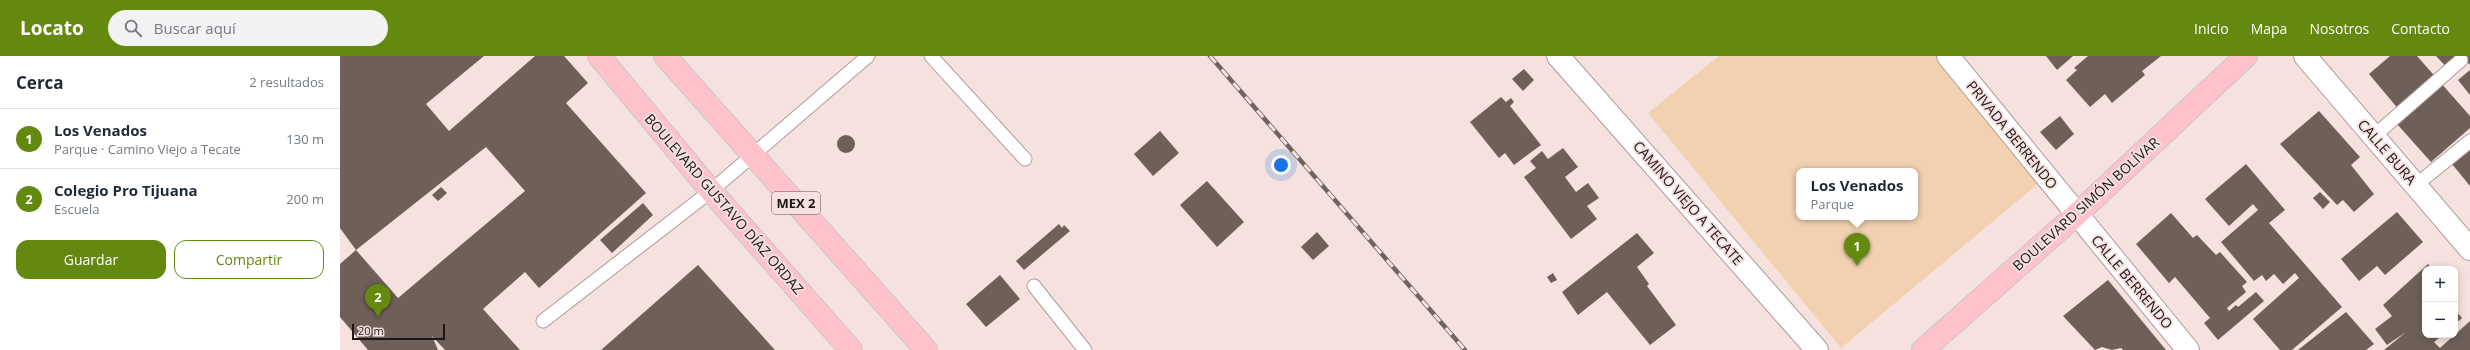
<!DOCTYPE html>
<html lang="es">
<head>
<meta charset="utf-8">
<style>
	body { margin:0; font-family:"Open Sans",sans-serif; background:#f2f2f3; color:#1f2937 }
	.controls { position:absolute; right:12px; bottom:12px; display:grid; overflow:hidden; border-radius:8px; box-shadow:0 2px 10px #0003 }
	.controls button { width:36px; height:36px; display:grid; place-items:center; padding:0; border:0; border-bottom:1px solid #e0e1e3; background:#fff; color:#1f2937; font:20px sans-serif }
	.scale { position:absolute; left:12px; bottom:10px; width:93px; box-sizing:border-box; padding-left:4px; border:2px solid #1d1615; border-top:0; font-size:11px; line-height:14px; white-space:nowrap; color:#1d1615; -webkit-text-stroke:3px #f5e1dd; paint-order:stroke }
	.you { position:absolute; left:941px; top:109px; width:14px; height:14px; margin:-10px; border:3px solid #fff; border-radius:50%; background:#1a73e8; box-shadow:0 0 0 6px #1a73e833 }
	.badge { display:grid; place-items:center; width:26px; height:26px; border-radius:50%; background:#63890f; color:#fff; font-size:13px; font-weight:700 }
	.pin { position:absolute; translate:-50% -33px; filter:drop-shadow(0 1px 2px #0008) }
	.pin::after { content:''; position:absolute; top:21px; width:14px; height:12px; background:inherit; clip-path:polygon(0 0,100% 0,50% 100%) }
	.popup { position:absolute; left:1456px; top:112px; width:122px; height:52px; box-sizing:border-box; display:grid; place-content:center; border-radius:8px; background:#fff; filter:drop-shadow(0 1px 3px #0005); font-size:13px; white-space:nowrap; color:#747a83 }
	.popup b { font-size:15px; color:#1f2937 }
	.popup::after { content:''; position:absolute; left:50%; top:100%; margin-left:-8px; border:8px solid transparent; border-top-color:#fff }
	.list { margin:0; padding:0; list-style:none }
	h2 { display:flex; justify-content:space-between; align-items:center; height:52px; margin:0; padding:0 16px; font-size:17px }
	h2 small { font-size:13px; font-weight:400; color:#747a83 }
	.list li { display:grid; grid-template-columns:26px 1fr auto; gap:12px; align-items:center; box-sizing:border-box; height:60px; padding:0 16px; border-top:1px solid #e0e1e3 }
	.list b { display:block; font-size:15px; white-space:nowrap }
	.list p { margin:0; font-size:13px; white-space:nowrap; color:#747a83 }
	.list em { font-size:13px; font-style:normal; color:#747a83 }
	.actions { display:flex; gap:8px; padding:12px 16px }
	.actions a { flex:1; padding:9px 0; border:1px solid #63890f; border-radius:12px; text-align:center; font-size:14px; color:#63890f }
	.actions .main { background:#63890f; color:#fff }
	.icon { flex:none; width:22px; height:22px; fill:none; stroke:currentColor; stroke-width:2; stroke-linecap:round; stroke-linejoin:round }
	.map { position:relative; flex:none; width:2130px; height:294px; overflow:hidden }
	header { display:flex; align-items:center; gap:24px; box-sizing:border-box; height:56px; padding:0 20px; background:#63890f; color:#fff }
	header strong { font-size:19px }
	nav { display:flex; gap:22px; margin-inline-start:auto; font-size:14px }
	.search { width:280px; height:36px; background:#f2f2f3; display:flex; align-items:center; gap:10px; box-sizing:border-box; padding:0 14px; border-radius:22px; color:#747a83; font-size:15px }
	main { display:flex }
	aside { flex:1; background:#fff }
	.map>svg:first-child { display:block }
	.green { fill:#f1d1af; fill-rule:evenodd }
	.building { fill:#6e6058 }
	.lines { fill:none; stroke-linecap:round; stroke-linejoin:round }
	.service-casing { stroke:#ae9b98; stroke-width:15 }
	.minor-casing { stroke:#ae9b98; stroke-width:24 }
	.primary-casing { stroke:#c9c7c7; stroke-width:24 }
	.service { stroke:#fff; stroke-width:13 }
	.minor { stroke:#fff; stroke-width:22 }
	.primary { stroke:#ffc2cb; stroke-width:22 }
	.rail-casing { stroke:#706461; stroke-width:4.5 }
	.rail { stroke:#f5e1dd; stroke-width:3; stroke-dasharray:9; stroke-linecap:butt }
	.labels { text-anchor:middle; stroke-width:4; stroke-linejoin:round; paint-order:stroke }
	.shield { fill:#f5e1dd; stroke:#5e5351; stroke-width:1 }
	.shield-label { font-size:13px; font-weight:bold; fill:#1d1615 }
	.street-label { font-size:14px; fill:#1d1615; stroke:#f5e1dd }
</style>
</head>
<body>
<header>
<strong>Locato</strong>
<div class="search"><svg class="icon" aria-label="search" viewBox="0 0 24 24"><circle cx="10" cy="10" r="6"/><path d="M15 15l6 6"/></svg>Buscar aquí</div>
<nav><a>Inicio</a><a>Mapa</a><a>Nosotros</a><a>Contacto</a></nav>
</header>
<main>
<aside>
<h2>Cerca<small>2 resultados</small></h2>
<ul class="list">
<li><span class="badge">1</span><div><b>Los Venados</b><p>Parque · Camino Viejo a Tecate</p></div><em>130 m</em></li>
<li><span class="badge">2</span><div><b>Colegio Pro Tijuana</b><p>Escuela</p></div><em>200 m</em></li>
</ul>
<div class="actions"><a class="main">Guardar</a><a>Compartir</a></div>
</aside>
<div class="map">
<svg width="2130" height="294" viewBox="0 0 2130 294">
	<rect width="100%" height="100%" fill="#f5e1dd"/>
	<path class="green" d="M1379,0h220l99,128 -197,164 -193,-235zM1459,115h116v46h-116z"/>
	<g class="building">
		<polygon points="0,0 144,0 86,48 109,75 195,0 224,0 248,27 226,47 306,137 199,232 185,216 143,253 180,294 105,294 92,280 98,294 28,294 0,261 0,208 16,194 58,242 185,135 146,91 16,194 0,172"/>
		<polygon points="1706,0 1733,0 1717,14"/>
		<polygon points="1748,0 1821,0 1802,15 1805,19 1772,47 1765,38 1750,51 1726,24 1737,14 1734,12"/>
		<polygon points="2050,0 2077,0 2130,60 2130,72 2091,106 2057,68 2065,61 2029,18"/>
		<polygon points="2096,0 2130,0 2130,9 2124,2 2110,15"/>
		<polygon points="1184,13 1194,24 1183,35 1172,23"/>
		<polygon points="2130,14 2130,39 2118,24"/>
		<polygon points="1161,41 1166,46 1171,42 1174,46 1170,50 1201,89 1174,109 1165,97 1159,102 1130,66"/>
		<polygon points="1979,55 2020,101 2011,109 2034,138 2014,156 2003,144 1997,149 1940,88"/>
		<polygon points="1720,60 1734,78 1716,94 1700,76"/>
		<polygon points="820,75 839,97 813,120 794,98"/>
		<circle cx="506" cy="88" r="9"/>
		<polygon points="1223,92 1238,111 1225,121 1236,136 1248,127 1259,142 1247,150 1257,163 1231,183 1184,121 1196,112 1190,105 1202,95 1208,103"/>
		<polygon points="2130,92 2130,130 2112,108"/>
		<polygon points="1906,108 1945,154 1929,167 2002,251 1952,294 1940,294 1913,263 1959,222 1955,217 1943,228 1934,218 1926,225 1922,219 1914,225 1881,186 1918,154 1913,148 1889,170 1865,143"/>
		<polygon points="867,125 904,166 877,191 840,149"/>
		<polygon points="101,131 107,137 98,145 92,139"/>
		<polygon points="1980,136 1990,146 1983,153 1973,142"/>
		<polygon points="303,147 313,159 272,197 260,184"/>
		<polygon points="2057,156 2083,186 2045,219 2037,210 2019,225 2001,203"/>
		<polygon points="1831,157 1853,182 1857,179 1876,199 1880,196 1907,226 1902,230 1906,236 1887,252 1889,255 1896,249 1898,251 1916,236 1924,245 1878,284 1864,267 1870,262 1835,221 1829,227 1796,188"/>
		<polygon points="719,168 722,172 724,169 730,175 684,214 676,205"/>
		<polygon points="977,176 989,190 973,204 961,191"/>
		<polygon points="1297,177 1314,197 1297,211 1309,228 1307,230 1336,269 1310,289 1267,236 1238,259 1222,236"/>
		<polygon points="2088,208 2092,213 2085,213 2085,279 2103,279 2094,286 2100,292 2130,265 2130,294 2044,294 2066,276 2047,289 2035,273 2052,260 2043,249"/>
		<polygon points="358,209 435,294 261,294"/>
		<polygon points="1213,217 1217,224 1211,227 1207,221"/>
		<polygon points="660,219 680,243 646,271 626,248"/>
		<polygon points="1768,224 1807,271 1826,294 1783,294 1781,292 1772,294 1762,291 1755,294 1723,260"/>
		<polygon points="2115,254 2122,262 2115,268"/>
		<polygon points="2006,256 2034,288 2026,294 1958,294"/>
	</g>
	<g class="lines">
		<defs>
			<g id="service">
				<polyline points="591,0 685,103"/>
				<polyline points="2034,80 2121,4"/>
				<polyline points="2076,129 2130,85"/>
				<polyline points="694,230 745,294"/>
				<polyline points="203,265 371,135 528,0"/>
			</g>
			<g id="minor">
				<polyline points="1218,0 1477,294"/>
				<polyline points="1608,0 1848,294"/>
				<polyline points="1965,0 2130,193"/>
			</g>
			<g id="primary">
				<polyline points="259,0 371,135 511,294"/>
				<polyline points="325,0 586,294"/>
				<polyline points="1583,294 1736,159 1906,0"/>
			</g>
		</defs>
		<use href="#service" class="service-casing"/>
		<use href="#minor" class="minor-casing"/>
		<use href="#primary" class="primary-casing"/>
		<use href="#service" class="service"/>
		<use href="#minor" class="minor"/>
		<use href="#primary" class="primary"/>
		<defs>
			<polyline id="rail" points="870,0 1125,294"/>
		</defs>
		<use href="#rail" class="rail-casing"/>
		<use href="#rail" class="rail"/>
	</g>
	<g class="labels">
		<rect class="shield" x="432" y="136" width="48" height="22" rx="3"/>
		<g class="shield-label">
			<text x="456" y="152">MEX 2</text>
		</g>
		<g class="street-label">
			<text transform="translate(1672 79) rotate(51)" y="5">PRIVADA BERRENDO</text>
			<text transform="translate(2047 96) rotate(49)" y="5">CALLE BURA</text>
			<text transform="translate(1348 147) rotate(49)" y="5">CAMINO VIEJO A TECATE</text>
			<text transform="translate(384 148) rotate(49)" y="5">BOULEVARD GUSTAVO DÍAZ ORDAZ</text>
			<text transform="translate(1746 148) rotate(-42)" y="5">BOULEVARD SIMÓN BOLÍVAR</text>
			<text transform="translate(1792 226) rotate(50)" y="5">CALLE BERRENDO</text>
		</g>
	</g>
</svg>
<div class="controls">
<button>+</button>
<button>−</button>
</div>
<div class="scale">20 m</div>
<div class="you"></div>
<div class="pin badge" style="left:1517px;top:210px">1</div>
<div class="popup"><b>Los Venados</b>Parque</div>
<div class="pin badge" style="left:38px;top:261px">2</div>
</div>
</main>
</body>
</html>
